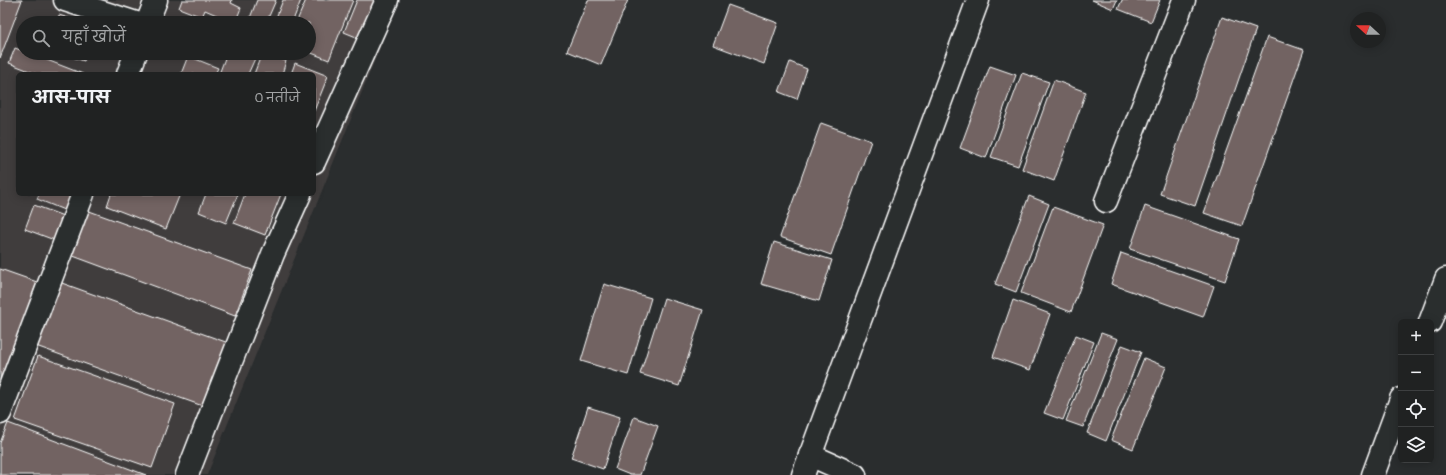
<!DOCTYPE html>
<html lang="hi">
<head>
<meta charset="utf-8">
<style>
	body { margin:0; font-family:Pangolin,"Playpen Sans Deva",sans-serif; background:#282a2a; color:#f1f3f6 }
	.controls { position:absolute; right:12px; bottom:12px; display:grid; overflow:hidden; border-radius:6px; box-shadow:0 2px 10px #0003 }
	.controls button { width:36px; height:36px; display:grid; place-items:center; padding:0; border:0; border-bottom:1px solid #3d3f40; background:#202222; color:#f1f3f6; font:20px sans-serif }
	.compass { position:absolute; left:1350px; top:12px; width:36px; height:36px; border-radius:50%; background:#202222; box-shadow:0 2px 10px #0003; rotate:291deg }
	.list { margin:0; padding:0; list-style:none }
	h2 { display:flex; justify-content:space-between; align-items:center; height:52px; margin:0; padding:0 16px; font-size:17px }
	h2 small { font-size:13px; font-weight:400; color:#a2a4a5 }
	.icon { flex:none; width:22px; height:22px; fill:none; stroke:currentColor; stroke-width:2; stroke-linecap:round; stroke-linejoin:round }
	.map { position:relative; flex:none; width:1446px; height:475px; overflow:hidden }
	.search { position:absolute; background:#202222; box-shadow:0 2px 10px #0003; left:16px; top:16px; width:300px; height:44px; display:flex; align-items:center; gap:10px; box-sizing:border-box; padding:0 14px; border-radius:22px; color:#a2a4a5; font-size:15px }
	.panel { position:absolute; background:#202222; box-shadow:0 2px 10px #0003; left:16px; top:72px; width:300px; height:124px; border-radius:6px }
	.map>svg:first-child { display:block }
	.built { fill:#403e3e; fill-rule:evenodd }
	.building { fill:#726462; stroke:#fff }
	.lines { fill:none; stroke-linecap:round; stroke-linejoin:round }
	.minor-casing { stroke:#fff; stroke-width:25 }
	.minor { stroke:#2a2d2e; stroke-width:22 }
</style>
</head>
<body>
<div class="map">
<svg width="1446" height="475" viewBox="0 0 1446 475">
	<rect width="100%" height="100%" fill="#2a2d2e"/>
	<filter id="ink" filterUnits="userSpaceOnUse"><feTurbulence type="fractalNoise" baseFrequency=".025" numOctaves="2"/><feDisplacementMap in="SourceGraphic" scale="8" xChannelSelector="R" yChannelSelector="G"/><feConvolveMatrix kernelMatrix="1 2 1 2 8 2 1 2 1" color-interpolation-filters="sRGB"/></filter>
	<g filter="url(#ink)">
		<path class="built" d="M0,0h399l-192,475h-207zM23,23h286v30h-286zM18,74h296v120h-296z"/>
		<g class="building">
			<polygon points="0,0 22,0 0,58"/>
			<polygon points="182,0 232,0 231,3 241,8 235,23 205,10 202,17 179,8"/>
			<polygon points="257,0 276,0 266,23 248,23"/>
			<polygon points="283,0 301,0 292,23 274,23"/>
			<polygon points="306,0 353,0 329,60 309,52 309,23 296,23"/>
			<polygon points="357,0 378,0 366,41 344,32"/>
			<polygon points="588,0 628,0 601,65 567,51"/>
			<polygon points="1092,0 1117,0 1113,9"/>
			<polygon points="1122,0 1160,0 1151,22 1118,9"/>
			<polygon points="728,5 778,23 764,64 713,45"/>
			<polygon points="59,15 84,23 57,23"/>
			<polygon points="1222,17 1256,29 1195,206 1160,194"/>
			<polygon points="1267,37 1304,50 1242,226 1204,213"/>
			<polygon points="15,48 23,51 23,53 29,53 83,74 37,74 9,63"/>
			<polygon points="60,53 87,53 84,61"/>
			<polygon points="227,53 257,54 248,74 219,74"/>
			<polygon points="262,53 286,61 282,74 254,74"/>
			<polygon points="188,56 218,68 215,74 181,74"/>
			<polygon points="790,62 807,69 797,99 779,92"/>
			<polygon points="295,63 328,76 314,111 314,74 291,74"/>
			<polygon points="990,66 1016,75 986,158 960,148"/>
			<polygon points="1022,73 1049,82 1018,166 991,157"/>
			<polygon points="1054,80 1086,92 1054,181 1022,169"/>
			<polygon points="821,123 871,141 831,255 780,237"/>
			<polygon points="39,194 76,194 69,212 37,199"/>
			<polygon points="111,194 180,194 166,229 107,206"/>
			<polygon points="206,194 238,194 226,223 199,212"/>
			<polygon points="245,194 281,194 265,235 234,223"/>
			<polygon points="1029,196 1049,204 1016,292 995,284"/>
			<polygon points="34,205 66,217 57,241 25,229"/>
			<polygon points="1145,206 1239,239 1225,281 1130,249"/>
			<polygon points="1053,207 1103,225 1071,312 1021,293"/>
			<polygon points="81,208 252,270 235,316 65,253"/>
			<polygon points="774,242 832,260 819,301 761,284"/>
			<polygon points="1121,253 1214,286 1203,317 1111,284"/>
			<polygon points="0,269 37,282 0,384"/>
			<polygon points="59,282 234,345 211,409 36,346"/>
			<polygon points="604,284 651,298 628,375 581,361"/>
			<polygon points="664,298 703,310 679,386 640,374"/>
			<polygon points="1013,300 1050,314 1030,370 993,357"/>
			<polygon points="1101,333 1118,339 1083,427 1066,421"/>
			<polygon points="1076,335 1094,342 1063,420 1044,413"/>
			<polygon points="1122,345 1141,352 1106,441 1087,433"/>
			<polygon points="38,356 175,404 152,468 15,420"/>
			<polygon points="1144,358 1166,367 1133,449 1111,440"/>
			<polygon points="588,407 620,417 603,469 571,458"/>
			<polygon points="634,417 658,426 640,475 630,475 615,469"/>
			<polygon points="8,423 146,475 0,475 0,443"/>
		</g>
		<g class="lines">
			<defs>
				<g id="minor">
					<polyline points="65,0 136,23"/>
					<polyline points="147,23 156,0"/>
					<polyline points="128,74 136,53"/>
					<polyline points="314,162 387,0"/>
					<polyline points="1106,201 1184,0"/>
					<polyline points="1430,322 1446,279"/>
					<polyline points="0,413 83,194"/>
					<polyline points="810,455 855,475"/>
					<polyline points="187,475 273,254 300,194"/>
					<polyline points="803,475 978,0"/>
					<polyline points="1373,475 1401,399"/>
				</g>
			</defs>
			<use href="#minor" class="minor-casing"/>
			<use href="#minor" class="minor"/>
		</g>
	</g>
</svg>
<div class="controls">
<button>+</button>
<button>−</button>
<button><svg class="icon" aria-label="locate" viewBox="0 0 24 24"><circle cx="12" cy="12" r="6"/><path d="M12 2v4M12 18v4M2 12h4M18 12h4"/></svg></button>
<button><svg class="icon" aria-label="layers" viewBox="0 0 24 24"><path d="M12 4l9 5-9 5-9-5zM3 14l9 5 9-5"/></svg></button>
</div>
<svg class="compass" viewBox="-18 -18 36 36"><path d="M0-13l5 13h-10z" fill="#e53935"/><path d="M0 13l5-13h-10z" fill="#a2a4a5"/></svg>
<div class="search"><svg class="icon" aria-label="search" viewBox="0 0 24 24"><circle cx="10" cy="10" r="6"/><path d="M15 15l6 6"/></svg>यहाँ खोजें</div>
<section class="panel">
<h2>आस-पास<small>0 नतीजे</small></h2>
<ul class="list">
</ul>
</section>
</div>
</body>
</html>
